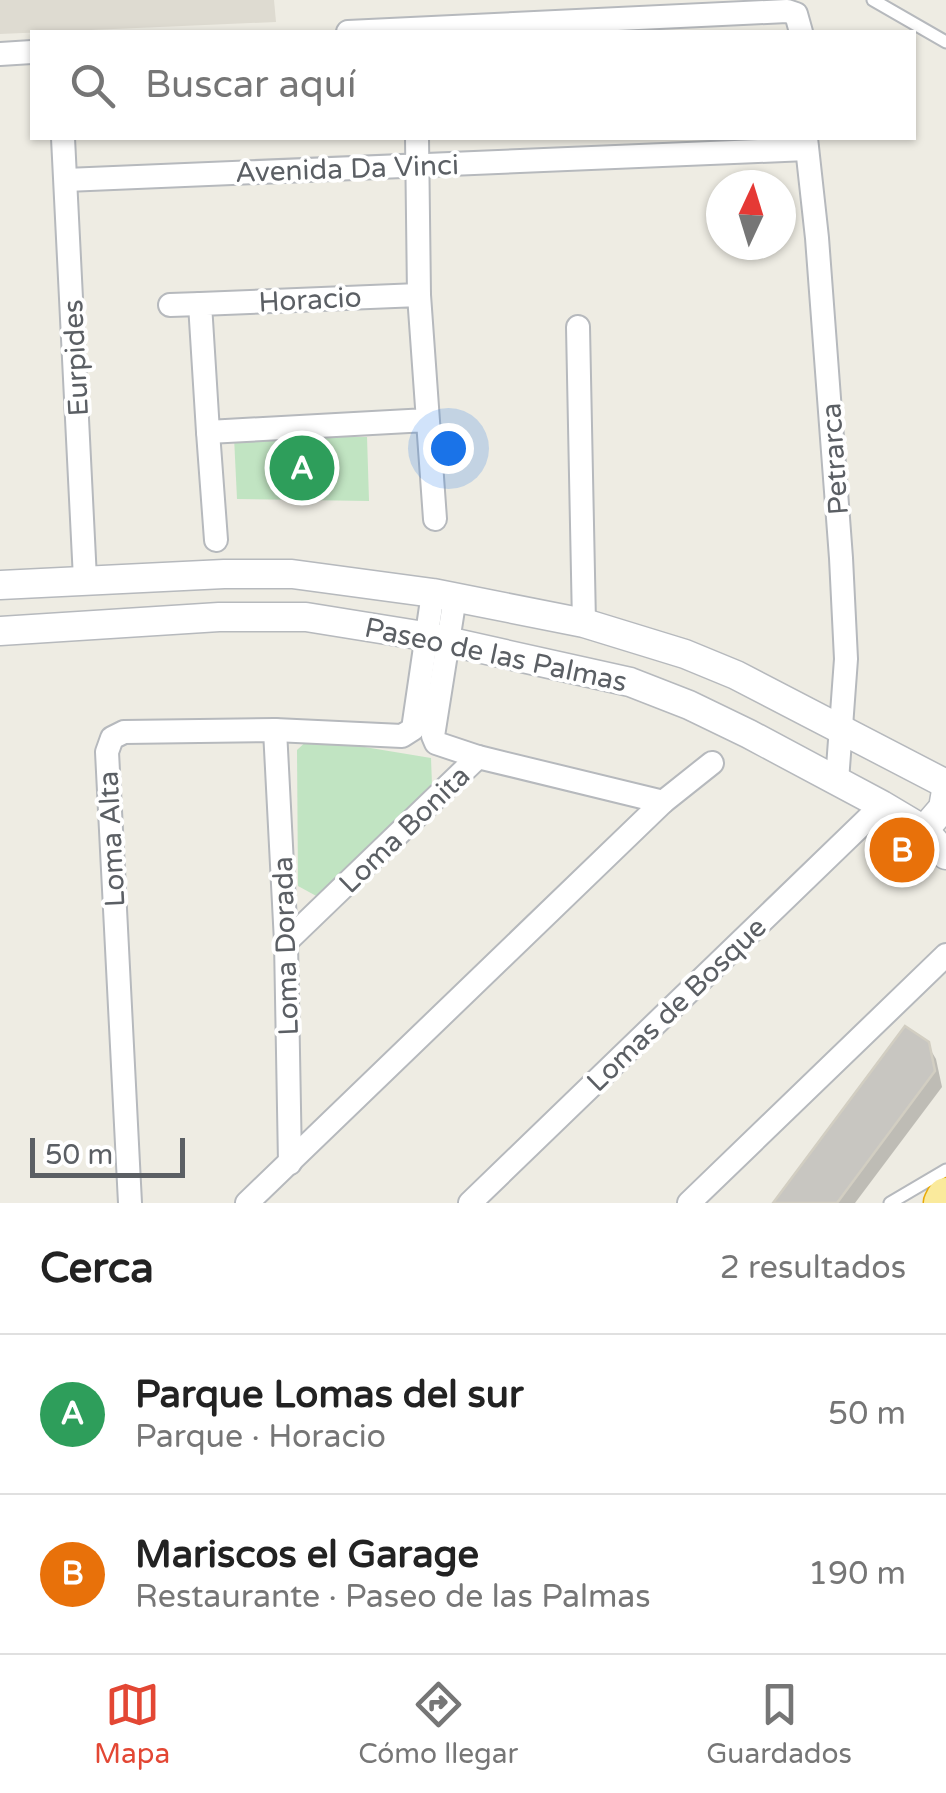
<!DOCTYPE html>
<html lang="es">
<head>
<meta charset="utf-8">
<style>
	body { margin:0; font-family:"Varela Round",sans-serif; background:#f2f2f2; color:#222 }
	.compass { position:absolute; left:706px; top:170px; width:90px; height:90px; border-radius:50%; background:#fff; box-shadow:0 2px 8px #0004; rotate:4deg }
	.scale { position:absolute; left:30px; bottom:25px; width:155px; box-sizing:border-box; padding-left:10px; border:5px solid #5b5f64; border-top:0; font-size:28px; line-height:35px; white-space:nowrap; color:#5b5f64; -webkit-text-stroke:8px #fff; paint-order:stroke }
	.you { position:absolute; left:448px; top:448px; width:35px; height:35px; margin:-25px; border:8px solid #fff; border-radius:50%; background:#1a73e8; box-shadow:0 0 0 15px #1a73e833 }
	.badge { display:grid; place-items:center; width:65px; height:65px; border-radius:50%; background:#e34734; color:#fff; font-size:32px; font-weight:700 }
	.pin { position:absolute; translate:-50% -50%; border:5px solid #fff; box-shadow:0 2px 10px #0006 }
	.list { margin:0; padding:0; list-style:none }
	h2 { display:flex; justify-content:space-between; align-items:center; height:130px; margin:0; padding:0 40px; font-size:42px }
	h2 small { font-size:32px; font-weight:400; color:#767676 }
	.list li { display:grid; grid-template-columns:65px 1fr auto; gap:30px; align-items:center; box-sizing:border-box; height:160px; padding:0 40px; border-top:2px solid #e0e0e0 }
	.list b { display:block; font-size:38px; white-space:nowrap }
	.list p { margin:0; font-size:32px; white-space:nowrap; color:#767676 }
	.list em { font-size:32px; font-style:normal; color:#767676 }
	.icon { flex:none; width:55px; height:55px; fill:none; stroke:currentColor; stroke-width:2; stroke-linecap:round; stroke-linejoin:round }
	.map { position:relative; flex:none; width:946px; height:1203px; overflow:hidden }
	.search { position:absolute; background:#fff; box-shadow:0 2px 8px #0004; left:30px; right:30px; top:30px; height:110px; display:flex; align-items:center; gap:25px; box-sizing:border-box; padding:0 35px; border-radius:0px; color:#767676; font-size:38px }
	.sheet { height:450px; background:#fff }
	nav { display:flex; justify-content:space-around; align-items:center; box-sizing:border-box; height:140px; border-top:2px solid #e0e0e0; background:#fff; font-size:28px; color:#767676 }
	nav a { display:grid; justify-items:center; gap:5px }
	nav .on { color:#e34734 }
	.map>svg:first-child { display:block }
	.education { fill:#dedbd1 }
	.green { fill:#c1e4c2 }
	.shadow { fill:#0003 }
	.building { fill:#c8c6c1; stroke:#d2cec2; stroke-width:2.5 }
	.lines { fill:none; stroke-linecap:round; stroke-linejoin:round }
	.service-casing { stroke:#b6b9bd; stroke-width:15 }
	.minor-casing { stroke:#b6b9bd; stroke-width:26 }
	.tertiary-casing { stroke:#b6b9bd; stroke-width:31 }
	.trunk-casing { stroke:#e9aa08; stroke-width:41 }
	.service { stroke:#fff; stroke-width:11 }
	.minor { stroke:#fff; stroke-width:22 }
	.tertiary { stroke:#fff; stroke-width:28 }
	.trunk { stroke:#faea9c; stroke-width:38 }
	.labels { text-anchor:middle; stroke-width:8; stroke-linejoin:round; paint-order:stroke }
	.street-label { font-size:28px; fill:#5b5f64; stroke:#fff }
</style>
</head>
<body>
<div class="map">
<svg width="946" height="1203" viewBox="0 0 946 1203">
	<rect width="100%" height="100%" fill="#eeece3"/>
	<polygon class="education" points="0,0 274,0 276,22 0,34"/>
	<g class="green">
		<polygon points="234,437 367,437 369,501 237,499"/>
		<polygon points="310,738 431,758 432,785 320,898 298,886 297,750"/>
	</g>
	<polygon class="shadow" points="906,1029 927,1044 936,1059 942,1087 855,1203 776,1203"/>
	<polygon class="building" points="905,1026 929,1042 935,1071 837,1203 773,1203"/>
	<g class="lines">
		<defs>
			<g id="service">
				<polyline points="873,0 946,42"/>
				<polyline points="890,1203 946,1170"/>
			</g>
			<g id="minor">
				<polyline points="348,32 787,11 796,14 801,32"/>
				<polyline points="0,54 32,52"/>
				<polyline points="63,138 85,579"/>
				<polyline points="417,138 419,295"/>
				<polyline points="806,138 817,238 841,558 846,659 837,781"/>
				<polyline points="66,180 807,149"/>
				<polyline points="170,305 200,304"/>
				<polyline points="578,327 584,623"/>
				<polyline points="427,420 208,432 200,304 419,295 435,519"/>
				<polyline points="208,432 216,540"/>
				<polyline points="275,730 286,942 290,1163"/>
				<polyline points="663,802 712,763"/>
				<polyline points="286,942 478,757"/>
				<polyline points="130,1203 107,752 112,738 124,732 275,730 402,736 413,729 433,593"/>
				<polyline points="247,1203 663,802 478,757 436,743 433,736 455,597"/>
				<polyline points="470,1203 882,805"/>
				<polyline points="689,1203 946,955"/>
			</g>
			<g id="tertiary">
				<polyline points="0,585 224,574 292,574 433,593 584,623 685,654 736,675 946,784"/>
				<polyline points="0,631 219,617 306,617 424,636 630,682 689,705 749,734 882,805 924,830 946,855"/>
				<polyline points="924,830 943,808 946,791"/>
			</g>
			<polyline id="trunk" points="943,1203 946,1197"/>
		</defs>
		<use href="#service" class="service-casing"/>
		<use href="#minor" class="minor-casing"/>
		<use href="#tertiary" class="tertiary-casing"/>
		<use href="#trunk" class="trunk-casing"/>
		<use href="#service" class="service"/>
		<use href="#minor" class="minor"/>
		<use href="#tertiary" class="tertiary"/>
		<use href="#trunk" class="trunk"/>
	</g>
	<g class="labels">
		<g class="street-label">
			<text transform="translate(347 168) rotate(-2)" y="10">Avenida Da Vinci</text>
			<text transform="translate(310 299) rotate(-3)" y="10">Horacio</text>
			<text transform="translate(75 358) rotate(-93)" y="10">Eurpides</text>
			<text transform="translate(834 459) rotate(-94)" y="10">Petrarca</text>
			<text transform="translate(496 654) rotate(12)" y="10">Paseo de las Palmas</text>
			<text transform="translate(404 829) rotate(-44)" y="10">Loma Bonita</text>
			<text transform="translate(111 839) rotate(-93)" y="10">Loma Alta</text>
			<text transform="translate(285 946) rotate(-92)" y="10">Loma Dorada</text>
			<text transform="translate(676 1004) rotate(-44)" y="10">Lomas de Bosque</text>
		</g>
	</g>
</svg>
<svg class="compass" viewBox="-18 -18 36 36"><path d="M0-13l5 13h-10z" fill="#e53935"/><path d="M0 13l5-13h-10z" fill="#767676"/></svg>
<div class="scale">50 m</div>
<div class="you"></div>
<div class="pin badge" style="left:302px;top:468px;background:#2e9e5b">A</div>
<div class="pin badge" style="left:902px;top:850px;background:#e8710a">B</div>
<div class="search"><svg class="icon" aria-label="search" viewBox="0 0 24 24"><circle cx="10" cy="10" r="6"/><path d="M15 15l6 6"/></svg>Buscar aquí</div>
</div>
<section class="sheet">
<h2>Cerca<small>2 resultados</small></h2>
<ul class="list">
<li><span class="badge" style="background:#2e9e5b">A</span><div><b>Parque Lomas del sur</b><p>Parque · Horacio</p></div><em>50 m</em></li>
<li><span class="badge" style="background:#e8710a">B</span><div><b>Mariscos el Garage</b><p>Restaurante · Paseo de las Palmas</p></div><em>190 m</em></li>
</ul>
</section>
<nav>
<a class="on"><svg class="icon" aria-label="map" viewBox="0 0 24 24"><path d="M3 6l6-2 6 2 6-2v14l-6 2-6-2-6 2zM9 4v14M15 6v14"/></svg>Mapa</a>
<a><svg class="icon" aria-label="directions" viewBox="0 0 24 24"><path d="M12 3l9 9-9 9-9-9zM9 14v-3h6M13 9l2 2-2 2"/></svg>Cómo llegar</a>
<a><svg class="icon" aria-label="saved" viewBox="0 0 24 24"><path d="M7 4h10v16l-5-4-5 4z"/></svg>Guardados</a>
</nav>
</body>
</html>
